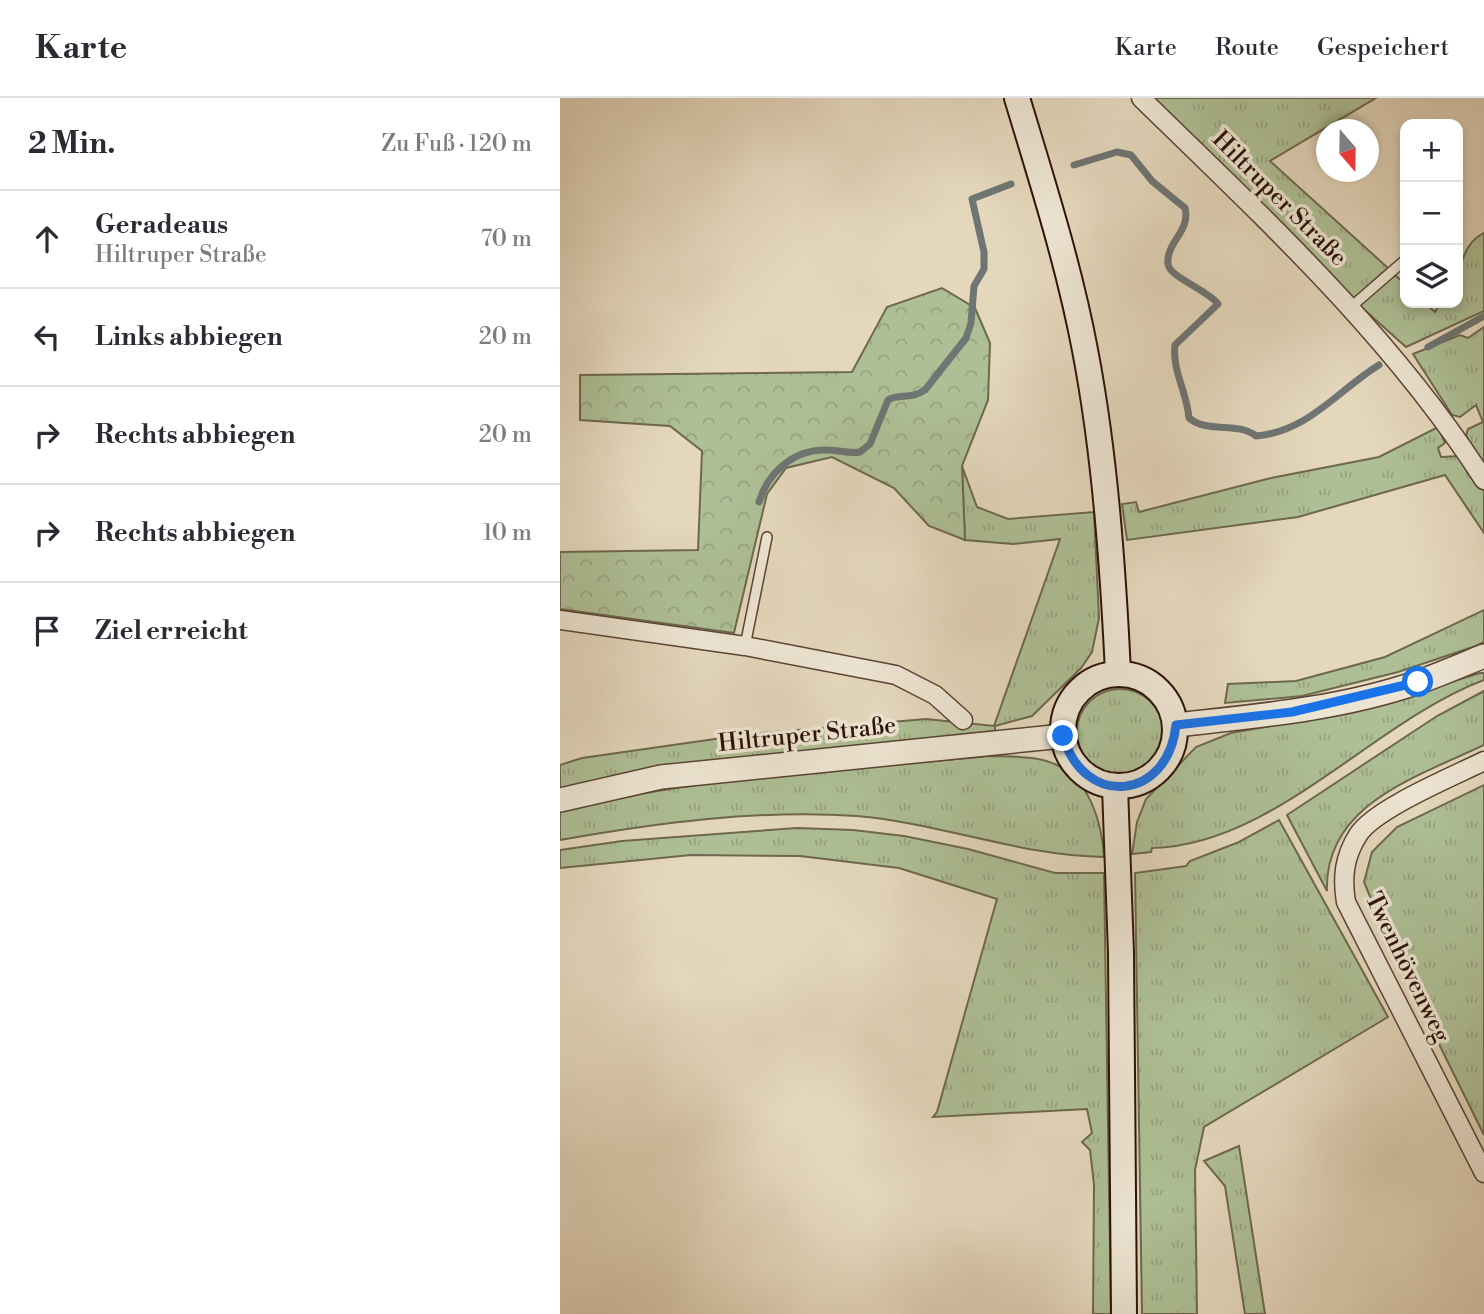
<!DOCTYPE html>
<html lang="de">
<head>
<meta charset="utf-8">
<style>
	body { margin:0; font-family:"Libre Bodoni",serif; background:#f7f7f7; color:#2b2b33 }
	.controls { position:absolute; right:21px; top:21px; display:grid; overflow:hidden; border-radius:14px; box-shadow:0 4px 10px #0003 }
	.controls button { width:63px; height:63px; display:grid; place-items:center; padding:0; border:0; border-bottom:2px solid #e1e1e2; background:#fff; color:#2b2b33; font:35px sans-serif }
	.compass { position:absolute; left:756px; top:21px; width:63px; height:63px; border-radius:50%; background:#fff; box-shadow:0 4px 10px #0003; rotate:160deg }
	.stop { position:absolute; width:21px; height:21px; margin:-16px; border:5px solid #1a73e8; border-radius:50%; background:#fff }
	.stop.end { background:#1a73e8; border-color:#fff; box-shadow:0 2px 7px #0008 }
	.list { margin:0; padding:0; list-style:none }
	h2 { display:flex; justify-content:space-between; align-items:center; height:91px; margin:0; padding:0 28px; font-size:30px }
	h2 small { font-size:23px; font-weight:400; color:#7c7c81 }
	.list li { display:grid; grid-template-columns:46px 1fr auto; gap:21px; align-items:center; box-sizing:border-box; height:98px; padding:0 28px; border-top:2px solid #e1e1e2 }
	.list b { display:block; font-size:26px; white-space:nowrap }
	.list p { margin:0; font-size:23px; white-space:nowrap; color:#7c7c81 }
	.list em { font-size:23px; font-style:normal; color:#7c7c81 }
	.icon { flex:none; width:38px; height:38px; fill:none; stroke:currentColor; stroke-width:2; stroke-linecap:round; stroke-linejoin:round }
	.map { position:relative; flex:none; width:924px; height:1216px; overflow:hidden }
	header { display:flex; align-items:center; gap:42px; box-sizing:border-box; height:98px; padding:0 35px; background:#fff; border-bottom:2px solid #e1e1e2 }
	header strong { font-size:33px }
	nav { display:flex; gap:38px; margin-inline-start:auto; font-size:24px }
	main { display:flex }
	aside { flex:1; background:#fff }
	.map>svg:first-child { display:block }
	.grass { fill:url(#grass-tufts); stroke:#6d684e; stroke-width:2 }
	.forest { fill:url(#forest-crowns); stroke:#6d684e; stroke-width:2 }
	.lines { fill:none; stroke-linecap:round; stroke-linejoin:round }
	.stream { stroke:#6e7573; stroke-width:7 }
	.service-casing { stroke:#5a4334; stroke-width:12 }
	.minor-casing { stroke:#5a4334; stroke-width:21 }
	.tertiary-casing { stroke:#5a4334; stroke-width:26 }
	.secondary-casing { stroke:#2c1206; stroke-width:28 }
	.service { stroke:#ede5d3; stroke-width:9 }
	.minor { stroke:#ede5d3; stroke-width:18 }
	.tertiary { stroke:#ede5d3; stroke-width:23 }
	.secondary { stroke:#ede5d3; stroke-width:24 }
	.route { stroke:#1a73e8; stroke-width:9 }
	.labels { text-anchor:middle; stroke-width:7; stroke-linejoin:round; paint-order:stroke }
	.street-label { font-size:24px; fill:#2c1206; stroke:#ede5d3 }
</style>
</head>
<body>
<header>
<strong>Karte</strong>
<nav><a>Karte</a><a>Route</a><a>Gespeichert</a></nav>
</header>
<main>
<aside>
<h2>2 Min.<small>Zu Fuß · 120 m</small></h2>
<ul class="list">
<li><svg class="icon" aria-label="ahead" viewBox="0 0 24 24"><path d="M12 20V5M6 11l6-6 6 6"/></svg><div><b>Geradeaus</b><p>Hiltruper Straße</p></div><em>70 m</em></li>
<li><svg class="icon" aria-label="left" viewBox="0 0 24 24"><path d="M17 20v-9H6M10 6l-5 5 5 5"/></svg><div><b>Links abbiegen</b></div><em>20 m</em></li>
<li><svg class="icon" aria-label="right" viewBox="0 0 24 24"><path d="M7 20v-9h11M14 6l5 5-5 5"/></svg><div><b>Rechts abbiegen</b></div><em>20 m</em></li>
<li><svg class="icon" aria-label="right" viewBox="0 0 24 24"><path d="M7 20v-9h11M14 6l5 5-5 5"/></svg><div><b>Rechts abbiegen</b></div><em>10 m</em></li>
<li><svg class="icon" aria-label="arrive" viewBox="0 0 24 24"><path d="M6 21V4h12l-3 4 3 4H6"/></svg><div><b>Ziel erreicht</b></div></li>
</ul>
</aside>
<div class="map">
<svg width="924" height="1216" viewBox="0 0 924 1216">
	<defs>
		<pattern id="grass-tufts" width="24" height="20" patternUnits="userSpaceOnUse" patternTransform="scale(1.75)"><rect width="24" height="20" fill="#aebf95"/><path d="M3 7l-1-3M5 7V3M7 7l1-3M15 17l-1-3M17 17v-4M19 17l1-3" fill="none" stroke="#96a37f"/></pattern>
		<pattern id="forest-crowns" width="20" height="18" patternUnits="userSpaceOnUse" patternTransform="scale(1.75)"><rect width="20" height="18" fill="#aebf95"/><path d="M2 6a3 3 0 1 1 6 0M12 15a3 3 0 1 1 6 0" fill="none" stroke="#96a37f"/></pattern>
	</defs>
	<rect width="100%" height="100%" fill="#e4d7bc"/>
	<filter id="stains"><feTurbulence type="fractalNoise" baseFrequency=".00286" numOctaves="4"/><feColorMatrix values="0 0 0 0 .2 0 0 0 0 .09 0 0 0 0 .02 0 0 0 .5 -.17"/></filter>
	<radialGradient id="worn" r=".72"><stop offset=".6" stop-color="#630" stop-opacity="0"/><stop offset="1" stop-color="#630" stop-opacity=".3"/></radialGradient>
	<g class="grass">
		<polygon points="591,0 816,0 710,63 828,170 792,202"/>
		<path d="M924,135v78l-78,36 -47,-42 35,-31 11,10v19h20l10,9 5,-9h18c0,-25 1,-58 26,-70z"/>
		<polygon points="924,229 924,366 906,338 908,331 923,324 916,307 900,319 892,317 853,256 900,237 908,240"/>
		<polygon points="878,329 885,345 878,350 881,359 900,358 924,393 924,435 885,377 738,419 567,442 562,406 576,404 579,414 711,380 819,359"/>
		<polygon points="402,368 417,409 448,421 534,414 539,520 532,554 521,570 472,618 435,628 435,633 112,667 0,691 0,667 22,660 190,636 366,621 434,628 500,441 453,446 405,442"/>
		<polygon points="924,512 924,544 916,548 838,574 742,598 665,605 668,586 736,583 825,559"/>
		<path d="M920,575h4v7c-111,42 -210,165 -332,168l-1,4 -19,2 5,-32 9,-23 50,-52 35,-14 129,-23z"/>
		<circle cx="560" cy="634" r="43"/>
		<path d="M924,593v54c-64,31 -160,58 -157,146l-40,-76 150,-99z"/>
		<path d="M429,658c16,0 33,0 49,3 48,8 63,57 66,98 -84,-1 -164,-34 -247,-41 -98,-7 -201,7 -297,24v-29c140,-35 285,-41 429,-55z"/>
		<polygon points="924,687 924,1037 828,843 804,784 812,754 837,729"/>
		<polygon points="719,722 828,919 644,1029 635,1072 637,1216 582,1216 575,775 626,768 630,763 679,744"/>
		<polygon points="237,730 293,732 344,738 408,751 495,775 544,775 551,1216 533,1216 534,1087 530,1052 522,1044 532,1035 527,1011 373,1019 377,1014 437,801 339,770 240,758 131,757 0,770 0,752 62,743"/>
		<polygon points="679,1048 705,1216 685,1216 665,1088 644,1063"/>
	</g>
	<polygon class="forest" points="382,190 415,210 430,245 428,302 402,368 405,442 369,428 334,390 272,359 226,370 207,396 174,535 0,511 0,454 138,452 142,353 110,328 20,322 20,277 292,274 327,209"/>
	<g class="lines">
		<g class="stream">
			<path d="M514,67l43,-13 14,3 21,26 33,27c6,23 -19,34 -17,56 1,13 40,26 50,40l-43,41c-3,26 12,47 14,73 19,16 48,3 67,18 52,-4 82,-46 123,-71"/>
			<polyline points="868,249 924,218"/>
			<path d="M199,404c9,-30 35,-53 68,-52 12,0 21,4 33,2l10,-8 18,-44c10,-7 23,0 37,-10l41,-52 5,-15 3,-37 10,-17v-17l-12,-53 39,-15"/>
		</g>
		<defs>
			<g id="service">
				<polyline points="791,209 845,162"/>
				<polyline points="185,548 207,439"/>
			</g>
			<g id="minor">
				<path d="M581,0c123,120 250,237 343,382"/>
				<polyline points="0,522 185,548 336,577 375,597 403,622"/>
				<path d="M924,663c-30,15 -110,48 -126,74 -14,22 -16,43 -12,67l138,271"/>
			</g>
			<g id="tertiary">
				<path d="M616,627c82,-9 165,-16 243,-43 22,-8 43,-17 65,-26"/>
				<polyline points="0,702 101,679 503,638"/>
			</g>
			<g id="secondary">
				<path d="M457,0c25,83 52,167 68,252 20,104 28,218 33,323"/>
				<circle cx="559" cy="632" r="56"/>
				<polyline points="555,689 561,855 564,1216"/>
			</g>
		</defs>
		<use href="#service" class="service-casing"/>
		<use href="#minor" class="minor-casing"/>
		<use href="#tertiary" class="tertiary-casing"/>
		<use href="#secondary" class="secondary-casing"/>
		<use href="#service" class="service"/>
		<use href="#minor" class="minor"/>
		<use href="#tertiary" class="tertiary"/>
		<use href="#secondary" class="secondary"/>
	</g>
	<g class="lines">
		<path class="route" d="M503,638c21,73 105,65 113,-11l116,-13 126,-30"/>
	</g>
	<g class="labels">
		<g class="street-label">
			<text transform="translate(720 100) rotate(45)" y="8">Hiltruper Straße</text>
			<text transform="translate(247 636) rotate(-6)" y="8">Hiltruper Straße</text>
			<text transform="translate(848 869) rotate(64)" y="8">Twenhövenweg</text>
		</g>
	</g>
	<rect width="100%" height="100%" filter="url(#stains)"/>
	<rect width="100%" height="100%" fill="url(#worn)"/>
</svg>
<div class="controls">
<button>+</button>
<button>−</button>
<button><svg class="icon" aria-label="layers" viewBox="0 0 24 24"><path d="M12 4l9 5-9 5-9-5zM3 14l9 5 9-5"/></svg></button>
</div>
<svg class="compass" viewBox="-18 -18 36 36"><path d="M0-13l5 13h-10z" fill="#e53935"/><path d="M0 13l5-13h-10z" fill="#7c7c81"/></svg>
<div class="stop" style="left:858px;top:584px"></div>
<div class="stop end" style="left:503px;top:638px"></div>
</div>
</main>
</body>
</html>
